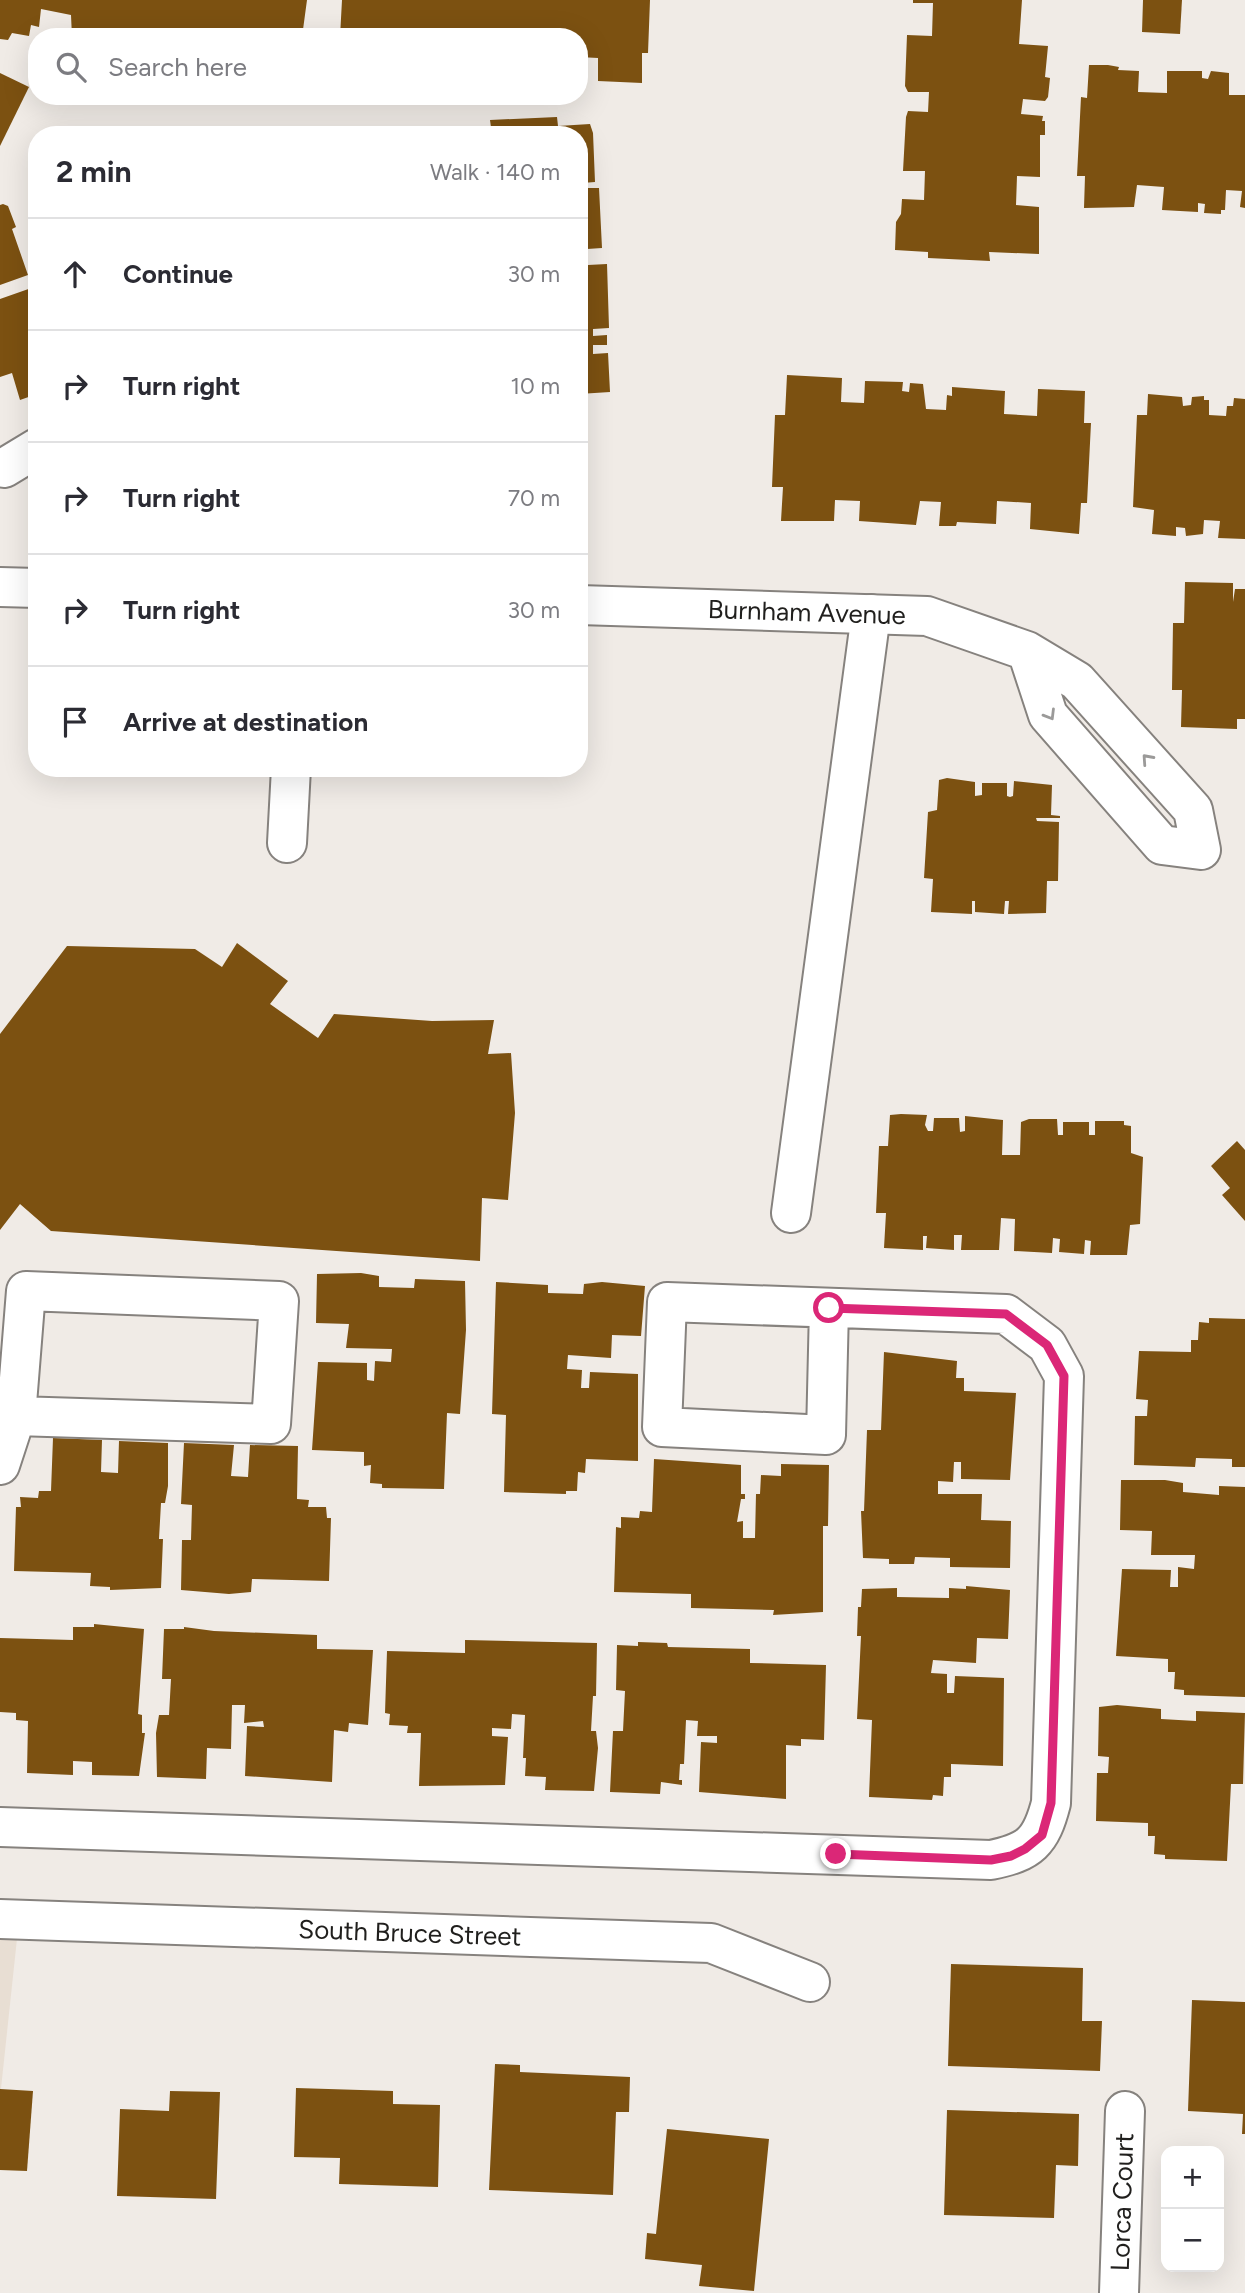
<!DOCTYPE html>
<html lang="en">
<head>
<meta charset="utf-8">
<style>
	body { margin:0; font-family:Figtree,sans-serif; background:#f2f2f3; color:#2b2b33 }
	.controls { position:absolute; right:21px; bottom:21px; display:grid; overflow:hidden; border-radius:14px; box-shadow:0 7px 28px #0002 }
	.controls button { width:63px; height:63px; display:grid; place-items:center; padding:0; border:0; border-bottom:2px solid #e1e1e2; background:#fff; color:#2b2b33; font:35px sans-serif }
	.stop { position:absolute; width:21px; height:21px; margin:-16px; border:5px solid #db2777; border-radius:50%; background:#fff }
	.stop.end { background:#db2777; border-color:#fff; box-shadow:0 2px 7px #0008 }
	.list { margin:0; padding:0; list-style:none }
	h2 { display:flex; justify-content:space-between; align-items:center; height:91px; margin:0; padding:0 28px; font-size:30px }
	h2 small { font-size:23px; font-weight:400; color:#7c7c81 }
	.list li { display:grid; grid-template-columns:46px 1fr auto; gap:21px; align-items:center; box-sizing:border-box; height:112px; padding:0 28px; border-top:2px solid #e1e1e2 }
	.list b { display:block; font-size:26px; white-space:nowrap }
	.list em { font-size:23px; font-style:normal; color:#7c7c81 }
	.icon { flex:none; width:38px; height:38px; fill:none; stroke:currentColor; stroke-width:2; stroke-linecap:round; stroke-linejoin:round }
	.map { position:relative; flex:none; width:1245px; height:2293px; overflow:hidden }
	.search { position:absolute; background:#fff; box-shadow:0 7px 28px #0002; left:28px; top:28px; width:560px; height:77px; display:flex; align-items:center; gap:18px; box-sizing:border-box; padding:0 24px; border-radius:28px; color:#7c7c81; font-size:26px }
	.panel { position:absolute; background:#fff; box-shadow:0 7px 28px #0002; left:28px; top:126px; width:560px; height:651px; border-radius:28px }
	.map>svg:first-child { display:block }
	.built { fill:#e8ded3 }
	.building { fill:#7c5111 }
	.lines { fill:none; stroke-linecap:round; stroke-linejoin:round }
	.minor-casing { stroke:#86827e; stroke-width:42 }
	.minor { stroke:#fff; stroke-width:38 }
	.oneway { stroke:#9b9a99 }
	.route { stroke:#db2777; stroke-width:9 }
	.labels { text-anchor:middle; stroke-width:7; stroke-linejoin:round; paint-order:stroke }
	.street-label { font-size:26px; fill:#201f1d; stroke:#f0ebe6 }
</style>
</head>
<body>
<div class="map">
<svg width="1245" height="2293" viewBox="0 0 1245 2293">
	<rect width="100%" height="100%" fill="#f0ebe6"/>
	<polygon class="built" points="0,1919 19,1920 0,2098"/>
	<g class="building">
		<polygon points="0,0 307,0 302,37 72,37 71,15 41,9 39,27 31,25 29,36 12,33 8,40 0,39"/>
		<polygon points="342,0 650,0 648,53 642,53 642,83 598,81 598,58 579,57 579,37 340,37"/>
		<polygon points="913,0 1022,0 1019,44 1048,46 1045,77 1050,78 1048,97 1045,101 1023,99 1021,114 1043,116 1042,121 1045,121 1045,135 1040,135 1040,177 1017,176 1016,205 1039,207 1039,254 989,252 990,261 928,258 928,252 895,250 896,222 901,214 902,199 924,200 925,171 903,171 906,117 908,111 928,112 929,92 908,92 905,86 907,35 932,36 933,3 913,3"/>
		<polygon points="1143,0 1182,0 1180,34 1142,32"/>
		<polygon points="1089,65 1108,65 1119,67 1118,70 1139,71 1138,92 1167,93 1167,71 1202,71 1202,78 1208,79 1211,71 1229,73 1229,95 1245,95 1245,208 1240,207 1242,191 1226,190 1225,210 1221,210 1221,214 1204,213 1205,204 1198,203 1198,212 1162,210 1164,187 1137,185 1134,207 1084,208 1085,176 1077,176 1081,97 1087,98"/>
		<polygon points="0,73 29,87 0,146"/>
		<polygon points="557,117 558,126 590,124 593,133 595,182 582,183 583,188 599,188 602,248 587,249 588,265 607,264 609,328 593,329 593,336 607,335 607,345 593,345 593,354 608,353 610,392 579,394 579,135 492,135 490,120"/>
		<polygon points="3,204 8,206 16,227 12,229 28,275 0,285 0,205"/>
		<polygon points="37,286 37,394 20,400 12,373 0,377 0,299"/>
		<polygon points="787,375 842,378 841,402 864,403 865,381 903,382 902,391 909,392 910,383 923,384 926,409 946,410 947,395 952,396 952,387 1005,391 1004,414 1037,416 1038,389 1085,391 1084,423 1091,423 1087,503 1081,503 1079,534 1030,529 1031,503 997,501 996,524 957,522 956,526 939,526 941,502 920,501 916,525 859,521 860,501 835,500 834,521 781,521 783,487 772,487 775,415 785,415"/>
		<polygon points="1148,394 1182,397 1183,406 1191,405 1192,397 1204,396 1204,400 1209,400 1209,415 1226,416 1227,406 1233,406 1234,398 1245,399 1245,539 1218,538 1220,521 1204,520 1203,534 1186,536 1185,528 1176,527 1176,536 1152,534 1154,510 1133,507 1137,415 1147,415"/>
		<polygon points="1185,582 1233,583 1233,602 1235,589 1245,589 1245,719 1237,719 1237,729 1181,727 1182,690 1172,690 1173,623 1184,623"/>
		<polygon points="947,778 975,782 975,796 982,795 982,783 1007,783 1007,796 1010,797 1013,796 1014,781 1052,785 1051,815 1060,816 1060,818 1036,818 1037,821 1059,822 1058,881 1047,881 1046,913 1008,914 1009,901 1005,901 1004,914 975,912 975,901 972,901 972,914 931,912 933,879 924,878 928,812 937,810 939,780"/>
		<polygon points="237,943 288,981 270,1004 318,1038 334,1014 432,1021 494,1020 488,1054 511,1053 515,1113 508,1200 482,1198 480,1261 51,1231 20,1204 0,1230 0,1034 67,946 195,949 222,967"/>
		<polygon points="901,1114 927,1115 925,1125 928,1131 933,1131 934,1118 959,1118 960,1132 965,1131 965,1116 1003,1120 1002,1155 1020,1155 1021,1122 1029,1119 1057,1119 1058,1135 1063,1135 1063,1122 1089,1122 1089,1135 1095,1135 1095,1121 1124,1121 1124,1125 1131,1126 1131,1153 1143,1157 1140,1224 1130,1225 1127,1255 1090,1255 1091,1241 1085,1240 1084,1254 1059,1252 1060,1239 1053,1238 1052,1253 1014,1251 1015,1219 1001,1218 999,1250 961,1250 962,1235 954,1235 954,1250 926,1248 927,1236 923,1236 923,1250 884,1248 886,1213 876,1213 879,1146 888,1146 890,1115"/>
		<polygon points="1237,1141 1245,1150 1245,1221 1222,1195 1230,1188 1211,1166"/>
		<polygon points="361,1273 379,1276 379,1287 414,1288 415,1279 465,1281 466,1330 460,1414 447,1413 444,1489 382,1488 382,1484 370,1483 371,1465 364,1466 364,1452 312,1450 318,1362 367,1363 367,1380 374,1381 375,1361 391,1362 392,1349 346,1348 349,1324 316,1323 317,1274"/>
		<polygon points="496,1282 548,1285 548,1293 583,1294 584,1284 602,1282 645,1286 641,1336 612,1335 611,1358 568,1355 567,1369 582,1370 581,1388 589,1388 590,1372 638,1374 638,1461 586,1459 585,1473 578,1472 577,1491 566,1491 566,1494 504,1492 506,1415 492,1414"/>
		<polygon points="1209,1318 1245,1319 1245,1467 1232,1467 1232,1459 1196,1458 1195,1467 1134,1465 1135,1416 1147,1416 1148,1400 1136,1399 1139,1351 1191,1352 1191,1340 1198,1340 1199,1322 1209,1323"/>
		<polygon points="884,1352 957,1361 956,1378 964,1378 964,1391 1016,1393 1010,1480 961,1479 961,1462 954,1462 953,1482 938,1481 938,1494 982,1494 981,1520 1011,1521 1010,1568 950,1567 950,1558 915,1557 914,1564 889,1564 889,1559 863,1558 861,1511 864,1511 867,1430 881,1430"/>
		<polygon points="53,1438 102,1440 101,1472 118,1473 119,1441 168,1443 168,1486 165,1503 161,1503 159,1539 163,1539 161,1588 110,1590 110,1587 90,1586 91,1573 14,1571 16,1507 21,1507 20,1497 38,1498 39,1491 51,1491"/>
		<polygon points="184,1443 234,1445 231,1476 248,1477 250,1445 298,1446 297,1499 309,1500 308,1507 326,1507 327,1518 331,1518 329,1581 252,1579 251,1592 229,1594 181,1590 182,1540 191,1540 192,1505 181,1504"/>
		<polygon points="654,1459 741,1465 741,1494 745,1494 745,1499 741,1499 737,1522 743,1521 743,1538 755,1538 756,1494 760,1494 761,1475 781,1476 781,1464 829,1465 828,1526 823,1526 823,1612 773,1615 774,1610 691,1608 691,1594 614,1592 616,1527 621,1528 621,1517 639,1518 640,1511 652,1512"/>
		<polygon points="1121,1480 1165,1480 1183,1483 1183,1492 1219,1495 1219,1486 1245,1487 1245,1697 1184,1695 1184,1690 1174,1689 1175,1672 1168,1672 1168,1659 1116,1656 1122,1569 1171,1570 1170,1587 1178,1587 1178,1567 1194,1569 1195,1555 1151,1555 1152,1531 1120,1530"/>
		<polygon points="966,1586 1010,1590 1008,1639 977,1638 976,1663 933,1660 931,1673 947,1674 947,1693 954,1693 955,1676 1004,1678 1003,1766 951,1764 951,1777 944,1777 943,1796 933,1795 932,1800 869,1797 872,1720 857,1719 861,1636 857,1636 858,1607 861,1607 862,1589 897,1588 897,1597 949,1598 949,1588 966,1589"/>
		<polygon points="94,1624 144,1629 138,1714 142,1715 142,1733 145,1733 139,1776 92,1775 92,1762 73,1761 73,1775 27,1773 28,1721 16,1720 16,1713 0,1712 0,1638 73,1640 73,1627 94,1627"/>
		<polygon points="184,1627 214,1631 317,1635 317,1649 373,1650 368,1725 349,1723 348,1732 334,1730 332,1782 245,1776 247,1726 264,1727 263,1721 244,1723 245,1705 232,1705 231,1749 207,1748 206,1779 157,1777 156,1733 159,1715 169,1715 171,1679 162,1679 164,1629 184,1629"/>
		<polygon points="465,1640 597,1643 596,1696 593,1696 591,1731 596,1731 598,1748 594,1791 545,1790 546,1777 525,1776 526,1758 523,1758 525,1715 512,1714 511,1729 492,1728 492,1736 508,1737 505,1785 419,1786 421,1733 407,1733 408,1726 389,1725 390,1714 385,1713 387,1651 465,1653"/>
		<polygon points="638,1642 667,1643 668,1647 750,1649 750,1663 826,1665 824,1740 801,1739 801,1746 786,1745 786,1799 699,1792 701,1742 717,1743 717,1736 697,1736 698,1721 686,1720 684,1764 680,1764 679,1780 682,1780 682,1785 661,1782 660,1794 610,1792 613,1731 623,1731 625,1691 616,1690 617,1645 638,1646"/>
		<polygon points="1117,1705 1161,1709 1161,1719 1196,1721 1196,1711 1245,1713 1243,1784 1231,1784 1227,1861 1165,1859 1165,1855 1154,1854 1155,1836 1148,1836 1148,1823 1096,1821 1097,1773 1108,1773 1109,1757 1098,1756 1099,1707"/>
		<polygon points="951,1964 1083,1968 1082,2021 1102,2021 1100,2071 948,2066"/>
		<polygon points="1192,2000 1245,2002 1245,2134 1242,2134 1243,2114 1188,2111"/>
		<polygon points="495,2064 520,2065 520,2072 630,2077 629,2112 616,2112 613,2195 489,2190"/>
		<polygon points="296,2088 393,2091 393,2104 440,2105 438,2187 339,2184 340,2158 294,2157"/>
		<polygon points="0,2089 33,2091 27,2171 0,2170"/>
		<polygon points="170,2091 220,2092 216,2199 117,2196 120,2109 169,2111"/>
		<polygon points="947,2110 1079,2114 1078,2166 1056,2165 1054,2218 944,2215"/>
		<polygon points="667,2129 769,2139 754,2291 699,2286 702,2265 645,2259 647,2233 656,2234"/>
	</g>
	<g class="lines">
		<defs>
			<g id="minor">
				<polyline points="4,468 37,448"/>
				<polyline points="0,587 37,588"/>
				<path id="s1" d="M579,605l348,11 100,35 50,30 116,129 8,40 -39,-5 -114,-130 -21,-64"/>
				<polyline points="287,843 291,768"/>
				<polyline points="791,1213 871,614"/>
				<polyline points="0,1465 16,1416 26,1291 279,1301 271,1424 16,1416"/>
				<path d="M0,1827l991,33c39,-8 50,-18 60,-57l13,-427 -17,-31 -41,-31 -339,-12 -5,125 164,8 3,-127"/>
				<path id="s2" d="M0,1919l711,24 99,39"/>
				<path id="s3" d="M1119,2293l6,-182"/>
			</g>
		</defs>
		<use href="#minor" class="minor-casing"/>
		<use href="#minor" class="minor"/>
	</g>
	<defs><path id="oneway-chevron" d="M-2-3.5L2.5 0L-2 3.5" fill="none" stroke-width="1.6" stroke-linecap="round" stroke-linejoin="round" transform="scale(1.75)"/></defs>
	<g class="oneway">
		<use href="#oneway-chevron" transform="translate(1050 715) rotate(59)"/>
		<use href="#oneway-chevron" transform="translate(1147 759) rotate(-132)"/>
	</g>
	<g class="lines">
		<polyline class="route" points="829,1308 1006,1314 1047,1345 1064,1376 1051,1803 1042,1835 1025,1849 1011,1856 991,1860 836,1854"/>
	</g>
	<g class="labels">
		<g class="street-label">
			<text dy="9" stroke="none"><textPath href="#s1" startOffset="228">Burnham Avenue</textPath></text>
			<text dy="9" stroke="none"><textPath href="#s2" startOffset="410">South Bruce Street</textPath></text>
			<text dy="9" stroke="none"><textPath href="#s3" startOffset="91">Lorca Court</textPath></text>
		</g>
	</g>
</svg>
<div class="controls">
<button>+</button>
<button>−</button>
</div>
<div class="stop" style="left:829px;top:1308px"></div>
<div class="stop end" style="left:836px;top:1854px"></div>
<div class="search"><svg class="icon" aria-label="search" viewBox="0 0 24 24"><circle cx="10" cy="10" r="6"/><path d="M15 15l6 6"/></svg>Search here</div>
<section class="panel">
<h2>2 min<small>Walk · 140 m</small></h2>
<ul class="list">
<li><svg class="icon" aria-label="ahead" viewBox="0 0 24 24"><path d="M12 20V5M6 11l6-6 6 6"/></svg><div><b>Continue</b></div><em>30 m</em></li>
<li><svg class="icon" aria-label="right" viewBox="0 0 24 24"><path d="M7 20v-9h11M14 6l5 5-5 5"/></svg><div><b>Turn right</b></div><em>10 m</em></li>
<li><svg class="icon" aria-label="right" viewBox="0 0 24 24"><path d="M7 20v-9h11M14 6l5 5-5 5"/></svg><div><b>Turn right</b></div><em>70 m</em></li>
<li><svg class="icon" aria-label="right" viewBox="0 0 24 24"><path d="M7 20v-9h11M14 6l5 5-5 5"/></svg><div><b>Turn right</b></div><em>30 m</em></li>
<li><svg class="icon" aria-label="arrive" viewBox="0 0 24 24"><path d="M6 21V4h12l-3 4 3 4H6"/></svg><div><b>Arrive at destination</b></div></li>
</ul>
</section>
</div>
</body>
</html>
